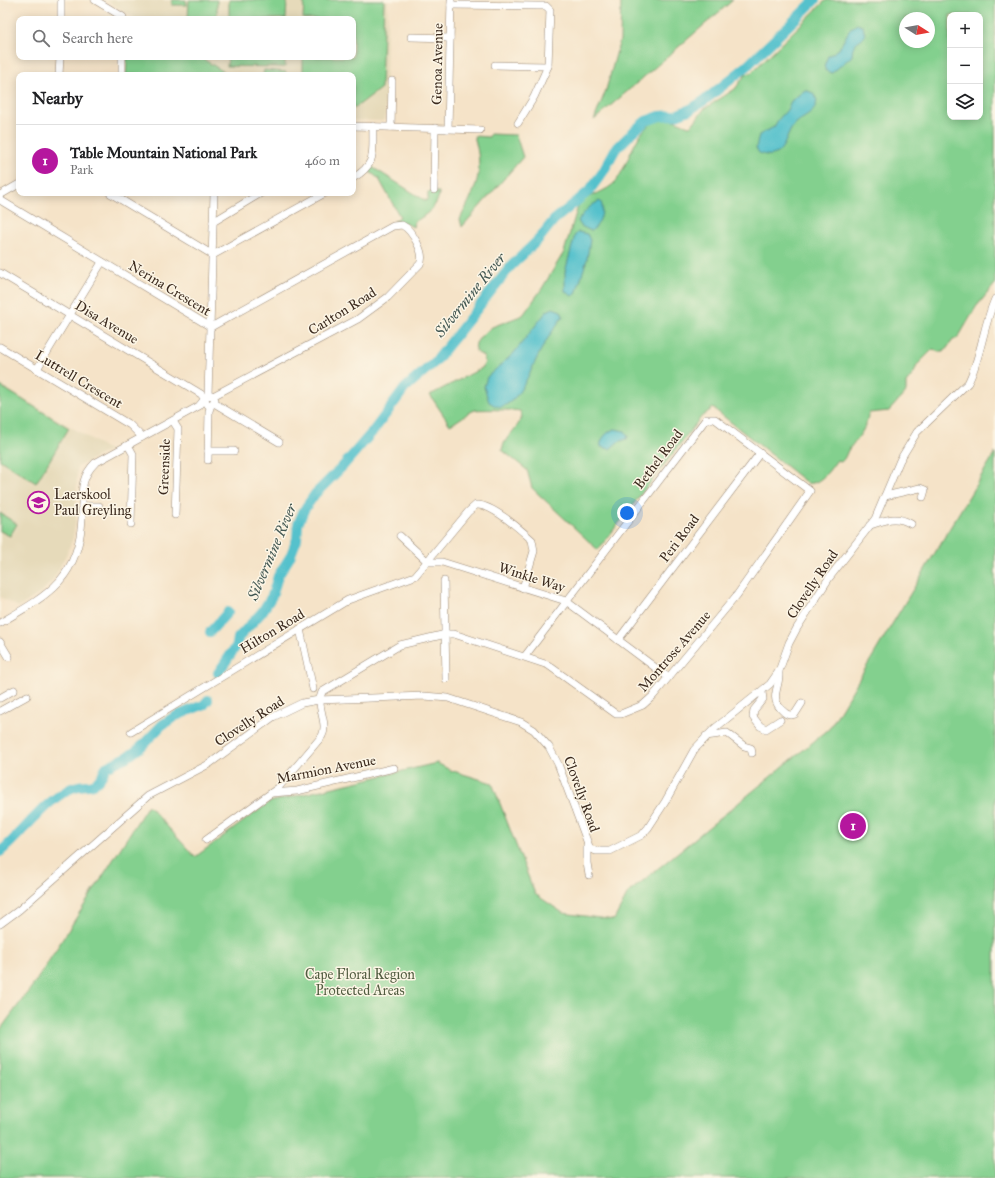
<!DOCTYPE html>
<html lang="en">
<head>
<meta charset="utf-8">
<style>
	body { margin:0; font-family:"IM FELL Great Primer",serif; background:#f2f2f2; color:#202124 }
	.controls { position:absolute; right:12px; top:12px; display:grid; overflow:hidden; border-radius:8px; box-shadow:0 2px 10px #0003 }
	.controls button { width:36px; height:36px; display:grid; place-items:center; padding:0; border:0; border-bottom:1px solid #e0e0e0; background:#fff; color:#202124; font:20px sans-serif }
	.compass { position:absolute; left:899px; top:12px; width:36px; height:36px; border-radius:50%; background:#fff; box-shadow:0 2px 10px #0003; rotate:101deg }
	.you { position:absolute; left:627px; top:513px; width:14px; height:14px; margin:-10px; border:3px solid #fff; border-radius:50%; background:#1a73e8; box-shadow:0 0 0 6px #1a73e833 }
	.badge { display:grid; place-items:center; width:26px; height:26px; border-radius:50%; background:#b5179e; color:#fff; font-size:13px; font-weight:700 }
	.pin { position:absolute; translate:-50% -50%; border:2px solid #fff; box-shadow:0 1px 4px #0006 }
	.list { margin:0; padding:0; list-style:none }
	h2 { display:flex; justify-content:space-between; align-items:center; height:52px; margin:0; padding:0 16px; font-size:17px }
	h2 small { font-size:13px; font-weight:400; color:#757577 }
	.list li { display:grid; grid-template-columns:26px 1fr auto; gap:12px; align-items:center; box-sizing:border-box; height:72px; padding:0 16px; border-top:1px solid #e0e0e0 }
	.list b { display:block; font-size:15px; white-space:nowrap }
	.list p { margin:0; font-size:13px; white-space:nowrap; color:#757577 }
	.list em { font-size:13px; font-style:normal; color:#757577 }
	.icon { flex:none; width:22px; height:22px; fill:none; stroke:currentColor; stroke-width:2; stroke-linecap:round; stroke-linejoin:round }
	.map { position:relative; flex:none; width:995px; height:1178px; overflow:hidden }
	.search { position:absolute; background:#fff; box-shadow:0 2px 10px #0003; left:16px; top:16px; width:340px; height:44px; display:flex; align-items:center; gap:10px; box-sizing:border-box; padding:0 14px; border-radius:8px; color:#757577; font-size:15px }
	.panel { position:absolute; background:#fff; box-shadow:0 2px 10px #0003; left:16px; top:72px; width:340px; height:124px; border-radius:8px }
	.map>svg:first-child { display:block }
	.built { fill:#e6daba }
	.green { fill:#83d08e; stroke:#5f7d56; fill-rule:evenodd }
	.water { fill:#54c1cc; stroke:#487675 }
	.lines { fill:none; stroke-linecap:round; stroke-linejoin:round }
	.river { stroke:#54c1cc; stroke-width:10 }
	.minor-casing { stroke:#988673; stroke-width:8 }
	.minor { stroke:#fff; stroke-width:7 }
	.labels { text-anchor:middle; stroke-width:3; stroke-linejoin:round; paint-order:stroke }
	.street-label { font-size:14px; fill:#3b2a1e; stroke:#fcf5e5 }
	.poi-label { font-size:14px; fill:#3b2a1e; stroke:#fcf5e5; text-anchor:start }
	.park-label { font-size:14px; fill:#515c40; stroke:#fcf5e5 }
	.water-label { font-size:15px; font-style:italic; fill:#425752; stroke:#fcf5e5 }
</style>
</head>
<body>
<div class="map">
<svg width="995" height="1178" viewBox="0 0 995 1178">
	<rect width="100%" height="100%" fill="#fcf5e5"/>
	<filter id="ink" filterUnits="userSpaceOnUse"><feTurbulence type="fractalNoise" baseFrequency=".025" numOctaves="2"/><feDisplacementMap in="SourceGraphic" scale="8" xChannelSelector="R" yChannelSelector="G"/><feConvolveMatrix kernelMatrix="1 2 1 2 8 2 1 2 1" color-interpolation-filters="sRGB"/></filter>
	<filter id="wash" filterUnits="userSpaceOnUse"><feTurbulence type="fractalNoise" baseFrequency=".012" numOctaves="4" result="noise"/><feDisplacementMap in="SourceGraphic" scale="16" xChannelSelector="R" yChannelSelector="G"/><feGaussianBlur stdDeviation="0.9" result="paint"/><feColorMatrix in="noise" values="0 0 0 0 0 0 0 0 0 0 0 0 0 0 0 0 0 1.4 0 .05"/><feComposite in="paint" operator="in"/></filter>
	<g filter="url(#wash)">
		<rect width="100%" height="100%" fill="#f5e3c8"/>
		<g class="built">
			<polygon points="106,0 388,0 385,118 382,121 353,120 353,75 229,75 200,57 353,57 353,19 137,19"/>
			<polygon points="0,384 109,450 77,467 76,518 73,538 66,555 53,580 40,593 19,607 0,597"/>
		</g>
		<g class="green">
			<rect x="172" y="0" width="14" height="5"/>
			<polygon points="189,0 217,0 217,19 188,19"/>
			<polygon points="229,0 287,0 286,19 229,19"/>
			<polygon points="304,0 384,0 381,88 355,108 353,108 353,75 303,75 303,57 353,57 353,19 303,19"/>
			<polygon points="621,0 733,0 594,120 606,90 620,40"/>
			<path d="M826,0h169v284l-19,23 -18,31 -5,2 -9,12h-5l-6,-3 -16,16 -3,8 -8,10v9l-17,19 -20,2c-4,18 -9,22 -20,36 -3,4 -3,9 -8,13l-4,-2c-7,9 -17,26 -30,23l-94,-75 -12,9 -103,133 -66,-62 -5,-18 -25,-20c2,-13 16,-21 20,-33l-2,-6c-3,-1 -41,-2 -45,-1 -8,3 -17,11 -25,15l-20,-30 52,-27 3,-6 -2,-6 -8,-5 1,-8 5,-7 11,-9 31,-12 18,-25 23,-38 15,-49c12,-10 27,-10 37,-22 15,-19 21,-65 53,-62 8,1 13,5 20,7l3,-1 12,-16 31,-20 10,-14 7,-3zM950,15h30v102h-30zM905,18h24v24h-24z"/>
			<polygon points="127,57 200,57 229,75 126,75"/>
			<polygon points="228,57 285,57 285,67 227,66"/>
			<polygon points="264,70 286,72 286,75 263,75"/>
			<path d="M490,134l26,1 7,22 -61,70 -2,-8c16,-31 25,-47 14,-83l15,1z"/>
			<path d="M372,167l54,34 2,-3v-6h11c0,14 -14,24 -25,30l-1,5 -8,-4 -11,-2 6,-4 -21,-38 -10,-8z"/>
			<polygon points="0,386 69,428 36,483 0,460"/>
			<polygon points="995,453 995,1178 0,1178 0,1030 36,981 148,805 195,857 270,802 437,763 450,770 492,783 535,894 563,913 614,920 628,893 829,729"/>
			<polygon points="0,513 17,524 10,536 0,531"/>
		</g>
		<g class="water">
			<path d="M857,24l6,2 2,10c-9,8 -12,5 -13,20l-20,17 -6,-2 -2,-5 4,-10 11,-7 11,-20z"/>
			<path d="M805,90l8,3 4,7c-1,14 -13,16 -22,24 -8,8 -9,23 -18,29 -6,4 -12,2 -18,0l-3,-5 3,-13 15,-8 4,-7 9,-10 4,-9z"/>
			<path d="M600,201c6,7 -1,26 -9,30l-10,-5 -3,-5c5,-8 13,-17 22,-20z"/>
			<polygon points="578,232 587,234 590,240 587,259 576,294 572,296 565,291 565,272 575,235"/>
			<path d="M553,308l8,3 2,5c-8,11 -16,23 -22,34 -9,16 -20,50 -38,56 -5,2 -9,-1 -14,-4l-5,-15 3,-10 26,-23 34,-43z"/>
			<path d="M615,429l10,2 3,5 -1,3 -9,3 -8,7 -9,-2c-2,-8 7,-16 14,-18z"/>
		</g>
		<g class="lines">
			<g class="river">
				<polyline points="210,632 228,612"/>
				<polyline points="218,673 237,645 238,638 262,612 272,596 278,576 290,557 297,539 298,524 304,510 315,494 343,466 374,430 405,388 436,361 511,266 538,240 554,220 589,191 603,172 615,150 636,129 646,121 660,116 676,115 691,109 705,100 746,67 815,0"/>
				<path d="M0,852c23,-19 41,-47 68,-62 18,-11 27,5 38,-23l23,-11 11,-8 22,-23 12,-8 26,-11h3l5,-6"/>
			</g>
		</g>
	</g>
	<g filter="url(#ink)">
		<g class="lines">
			<defs>
				<g id="minor">
					<polyline points="95,0 123,17 123,19"/>
					<polyline points="451,5 537,6 546,6 550,10 548,66 534,97 518,123"/>
					<polyline points="61,19 61,0"/>
					<polyline points="411,37 450,38"/>
					<polyline points="495,65 548,66"/>
					<polyline points="59,75 60,57"/>
					<polyline points="122,75 122,57"/>
					<polyline points="353,126 480,130"/>
					<polyline points="391,127 392,81"/>
					<polyline points="448,129 451,0"/>
					<path d="M353,178c25,-14 19,-27 20,-52"/>
					<polyline points="434,190 435,128"/>
					<polyline points="110,193 213,255 325,193"/>
					<polyline points="0,195 19,184"/>
					<path d="M0,200l211,127 182,-101 9,-1c10,5 24,29 18,39l-32,33 -30,22 -145,77"/>
					<polyline points="213,222 261,193"/>
					<polyline points="0,273 201,394 205,399"/>
					<polyline points="0,347 130,425 142,437"/>
					<polyline points="37,369 102,262"/>
					<polyline points="208,395 214,193"/>
					<polyline points="214,403 279,442"/>
					<polyline points="173,421 178,429 175,515"/>
					<polyline points="128,445 133,454 131,524"/>
					<polyline points="208,451 234,451"/>
					<polyline points="208,460 209,411 211,405"/>
					<polyline points="885,496 920,488 925,490 923,497"/>
					<polyline points="82,506 99,506"/>
					<path d="M870,525c16,-5 26,-10 41,-1"/>
					<polyline points="400,536 428,562 442,562 566,601 668,677"/>
					<polyline points="444,581 446,679"/>
					<path d="M0,623c48,-28 79,-44 82,-105 1,-22 -4,-38 13,-55l104,-57 8,-10 5,-1 3,5 -4,5h-3l-3,-5"/>
					<polyline points="300,629 313,689"/>
					<polyline points="618,640 760,453"/>
					<polyline points="0,642 9,657"/>
					<path d="M779,673c1,13 -9,24 1,35 4,4 6,7 11,7l4,-1 7,-11"/>
					<polyline points="762,692 763,699 754,710 753,717 760,726 766,729 780,720"/>
					<polyline points="0,698 14,690"/>
					<polyline points="0,711 27,696"/>
					<path d="M131,732l217,-132 67,-24 53,-64 8,-7c15,-2 45,25 56,35l2,11 -11,37"/>
					<polyline points="706,736 727,733 744,746 751,748 752,753"/>
					<polyline points="272,793 297,791 394,768"/>
					<path d="M206,840l72,-52 44,-52c7,-14 -7,-29 0,-44l78,-47 46,-11h8l94,31 68,49h5l22,-9 10,-9 84,-101 73,-104 -95,-72h-9l-181,237"/>
					<polyline points="587,846 587,863 589,875"/>
					<path d="M0,924l19,-14 129,-114 61,-32 64,-47 29,-14 17,-3 105,-4 24,2 73,24 13,8 15,17 9,17 32,85 6,2h14l32,-16 6,-7 17,-26 29,-52 20,-21 56,-45 9,-13 10,-28 8,-15 32,-50 46,-59 25,-59 17,-28 51,-49c13,-25 15,-57 27,-84"/>
				</g>
			</defs>
			<use href="#minor" class="minor-casing"/>
			<use href="#minor" class="minor"/>
		</g>
	</g>
	<defs>
		<symbol id="school-ring" viewBox="-11 -11 22 22"><circle r="9.5" fill="#fcf5e5" stroke="#b5179e" stroke-width="1.5"/><path d="M0-5L7-2L0 1L-7-2ZM-4 1L0 2.5L4 1V4Q0 6-4 4Z" fill="#b5179e"/></symbol>
	</defs>
	<g fill-rule="evenodd">
		<use href="#school-ring" x="26" y="490" width="25" height="25"/>
	</g>
	<g class="labels">
		<g class="street-label">
			<text transform="translate(437 64) rotate(-89)" y="5">Genoa Avenue</text>
			<text transform="translate(170 288) rotate(31)" y="5">Nerina Crescent</text>
			<text transform="translate(342 311) rotate(-32)" y="5">Carlton Road</text>
			<text transform="translate(107 322) rotate(31)" y="5">Disa Avenue</text>
			<text transform="translate(79 379) rotate(31)" y="5">Luttrell Crescent</text>
			<text transform="translate(658 459) rotate(-53)" y="5">Bethel Road</text>
			<text transform="translate(164 467) rotate(-88)" y="5">Greenside</text>
			<text transform="translate(679 538) rotate(-53)" y="5">Peri Road</text>
			<text transform="translate(532 577) rotate(18)" y="5">Winkle Way</text>
			<text transform="translate(812 584) rotate(-56)" y="5">Clovelly Road</text>
			<text transform="translate(272 631) rotate(-31)" y="5">Hilton Road</text>
			<text transform="translate(674 651) rotate(-49)" y="5">Montrose Avenue</text>
			<text transform="translate(249 721) rotate(-33)" y="5">Clovelly Road</text>
			<text transform="translate(326 769) rotate(-11)" y="5">Marmion Avenue</text>
			<text transform="translate(582 794) rotate(70)" y="5">Clovelly Road</text>
		</g>
		<g class="poi-label">
			<text x="54" y="499">Laerskool<tspan x="54" dy="16">Paul Greyling</tspan></text>
		</g>
		<g class="park-label">
			<text x="360" y="979">Cape Floral Region<tspan x="360" dy="16">Protected Areas</tspan></text>
		</g>
		<g class="water-label">
			<text transform="translate(470 295) rotate(-51)" y="5">Silvermine River</text>
			<text transform="translate(272 552) rotate(-67)" y="5">Silvermine River</text>
		</g>
	</g>
</svg>
<div class="controls">
<button>+</button>
<button>−</button>
<button><svg class="icon" aria-label="layers" viewBox="0 0 24 24"><path d="M12 4l9 5-9 5-9-5zM3 14l9 5 9-5"/></svg></button>
</div>
<svg class="compass" viewBox="-18 -18 36 36"><path d="M0-13l5 13h-10z" fill="#e53935"/><path d="M0 13l5-13h-10z" fill="#757577"/></svg>
<div class="you"></div>
<div class="pin badge" style="left:853px;top:826px">1</div>
<div class="search"><svg class="icon" aria-label="search" viewBox="0 0 24 24"><circle cx="10" cy="10" r="6"/><path d="M15 15l6 6"/></svg>Search here</div>
<section class="panel">
<h2>Nearby<small></small></h2>
<ul class="list">
<li><span class="badge">1</span><div><b>Table Mountain National Park</b><p>Park</p></div><em>460 m</em></li>
</ul>
</section>
</div>
</body>
</html>
